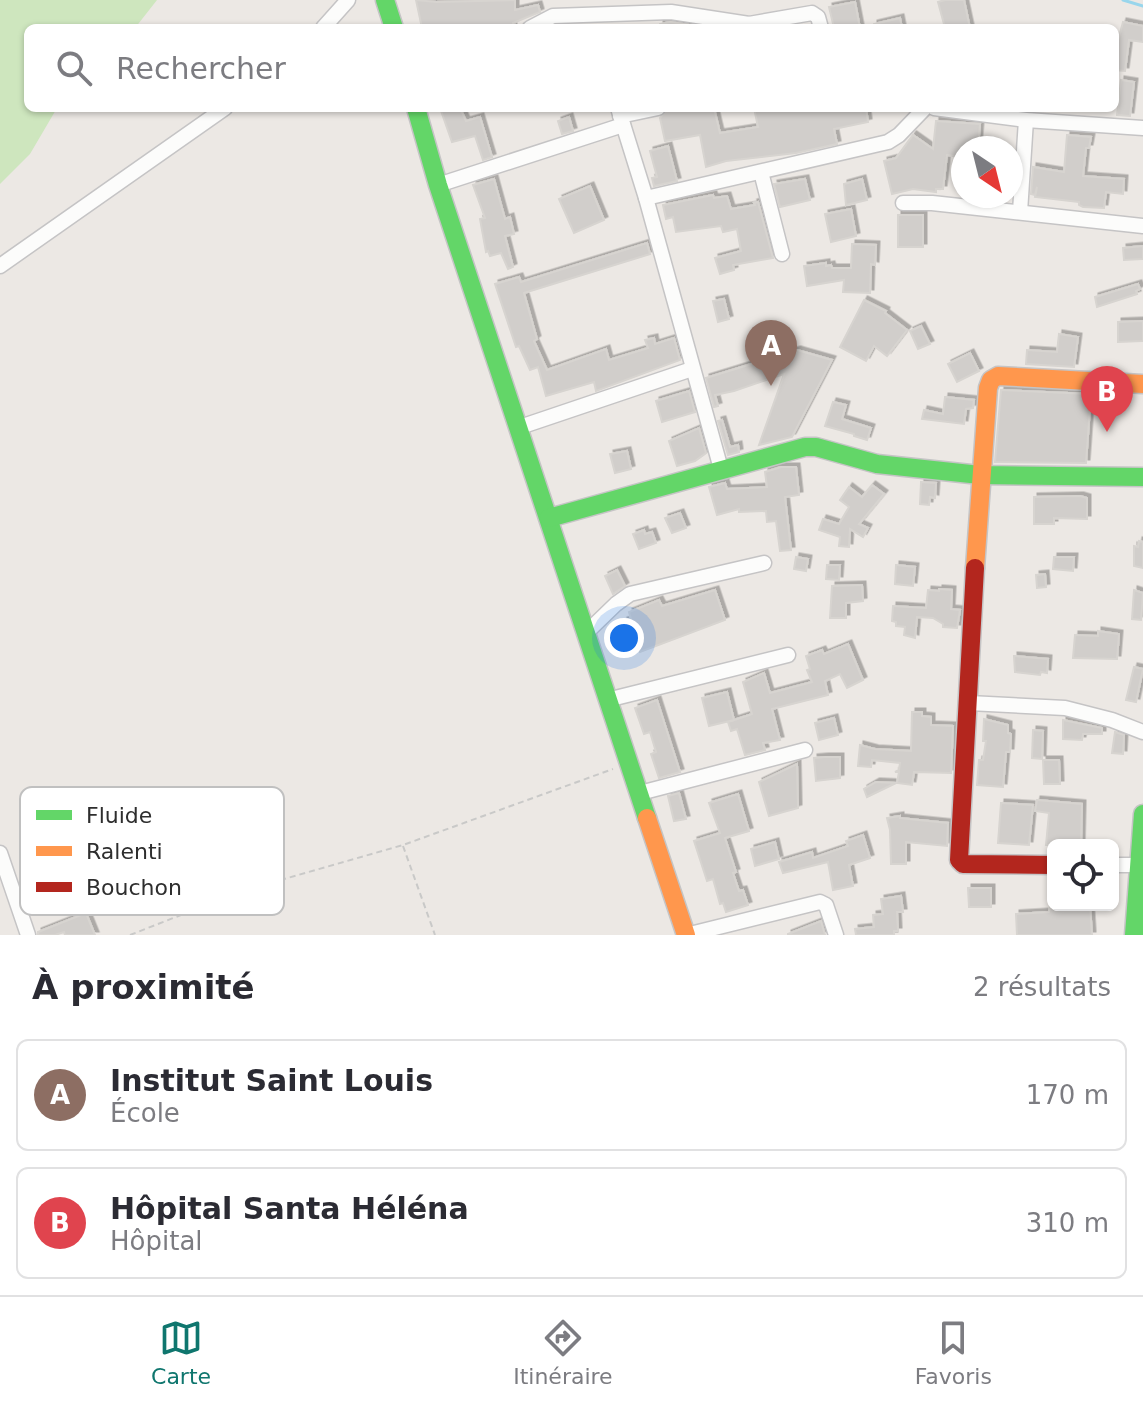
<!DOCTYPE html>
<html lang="fr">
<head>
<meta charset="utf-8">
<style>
	body { margin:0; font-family:"DejaVu Sans",sans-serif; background:#f2f2f3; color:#2b2b33 }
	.controls { position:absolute; right:24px; bottom:24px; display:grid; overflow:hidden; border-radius:12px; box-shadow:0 2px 6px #0004 }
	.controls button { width:72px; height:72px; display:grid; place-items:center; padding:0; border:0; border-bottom:2px solid #e1e1e2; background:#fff; color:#2b2b33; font:40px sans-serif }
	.compass { position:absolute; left:951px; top:136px; width:72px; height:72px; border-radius:50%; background:#fff; box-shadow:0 2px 6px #0004; rotate:145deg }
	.you { position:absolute; left:624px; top:638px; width:28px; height:28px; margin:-20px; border:6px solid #fff; border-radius:50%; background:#1a73e8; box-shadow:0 0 0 12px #1a73e833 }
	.badge { display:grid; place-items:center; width:52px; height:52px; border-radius:50%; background:#0f766e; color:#fff; font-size:26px; font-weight:700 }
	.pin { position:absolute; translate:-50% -66px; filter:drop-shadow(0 2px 4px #0008) }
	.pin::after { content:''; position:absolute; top:42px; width:28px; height:24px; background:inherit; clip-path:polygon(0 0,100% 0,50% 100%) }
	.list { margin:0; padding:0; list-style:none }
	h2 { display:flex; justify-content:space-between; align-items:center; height:104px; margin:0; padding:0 32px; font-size:34px }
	h2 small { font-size:26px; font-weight:400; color:#7c7c81 }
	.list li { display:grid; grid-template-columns:52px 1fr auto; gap:24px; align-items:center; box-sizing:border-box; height:112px; margin:0 16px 16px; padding:0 16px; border:2px solid #e1e1e2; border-radius:12px }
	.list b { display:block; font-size:30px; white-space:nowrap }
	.list p { margin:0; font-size:26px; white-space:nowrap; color:#7c7c81 }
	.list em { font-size:26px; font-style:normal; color:#7c7c81 }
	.icon { flex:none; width:44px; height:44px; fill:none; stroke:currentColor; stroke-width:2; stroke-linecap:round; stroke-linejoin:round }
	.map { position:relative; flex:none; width:1143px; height:935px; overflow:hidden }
	.search { position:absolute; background:#fff; box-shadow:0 2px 6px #0004; left:24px; right:24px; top:24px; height:88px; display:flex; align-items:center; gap:20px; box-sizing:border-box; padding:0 28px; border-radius:12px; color:#7c7c81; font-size:30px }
	.sheet { height:360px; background:#fff }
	nav { display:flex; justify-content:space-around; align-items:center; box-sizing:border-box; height:112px; border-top:2px solid #e1e1e2; background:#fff; font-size:22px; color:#7c7c81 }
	nav a { display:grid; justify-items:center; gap:4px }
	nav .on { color:#0f766e }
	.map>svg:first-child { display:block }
	.green { fill:#cee6be }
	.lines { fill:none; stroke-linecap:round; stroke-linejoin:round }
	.stream { stroke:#99d6ec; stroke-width:3 }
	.building { fill:#d1cecb; stroke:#d7d4d0; stroke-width:2; filter:url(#shadow) }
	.street-casing { stroke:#c5c4c5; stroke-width:17 }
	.fast-casing { stroke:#c5c4c5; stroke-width:21 }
	.slow-casing { stroke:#c5c4c5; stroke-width:21 }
	.jam-casing { stroke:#c5c4c5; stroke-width:21 }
	.path { stroke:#c9c9c8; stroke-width:2; stroke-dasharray:6 4; stroke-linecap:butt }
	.street { stroke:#fcfcfb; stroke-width:14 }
	.fast { stroke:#63d668; stroke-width:18 }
	.slow { stroke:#ff974d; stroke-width:18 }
	.jam { stroke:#b3261e; stroke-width:18 }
	.key { fill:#fff; stroke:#c0c0c0; stroke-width:2 }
	.key-label { font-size:22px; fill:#2e2e2e }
</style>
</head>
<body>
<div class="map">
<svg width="1143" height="935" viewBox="0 0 1143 935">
	<defs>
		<filter id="shadow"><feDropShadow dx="3.5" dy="-3.5" stdDeviation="0" flood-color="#0004"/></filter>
	</defs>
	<rect width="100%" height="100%" fill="#ece8e4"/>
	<polygon class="green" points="0,0 157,0 135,28 28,28 28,108 57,108 30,154 0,184"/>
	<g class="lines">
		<polyline class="stream" points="1123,0 1143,6"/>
	</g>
	<g class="building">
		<polygon points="416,0 436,2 515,0 515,10 538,5 540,12 513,23 513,28 422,28"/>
		<polygon points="945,0 964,0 970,28 945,28 938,2"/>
		<polygon points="855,2 860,28 834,28 829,7"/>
		<polygon points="900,18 902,28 874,28 874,24"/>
		<polygon points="670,22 709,28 660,28 660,24"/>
		<polygon points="1123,22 1143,26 1143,42 1129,40 1125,71 1115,70 1115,52"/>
		<polygon points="1121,80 1134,82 1130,116 1117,115"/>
		<polygon points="440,108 460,108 466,121 480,117 492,157 483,160 475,136 452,142"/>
		<polygon points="668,108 668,111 714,108 720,133 758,127 754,108 866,108 868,122 834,129 837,144 796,153 726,161 706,167 700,135 665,141 660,118"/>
		<polygon points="569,117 573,131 562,134 558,121"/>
		<polygon points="936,121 980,124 978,148 961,148 960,157 947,155 943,189 936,189 936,192 913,189 892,194 884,161 896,158 913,135 933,149"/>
		<polygon points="1067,135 1091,137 1089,148 1086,148 1083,176 1124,179 1123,194 1106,192 1104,208 1083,207 1079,205 1079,202 1035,197 1037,187 1035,195 1031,194 1033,167 1064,172"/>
		<polygon points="668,146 677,181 654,186 652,178 657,177 650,151"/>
		<polygon points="494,179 505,219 510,217 514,234 505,236 513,267 508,269 501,253 490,256 488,251 486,252 480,219 485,218 473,185"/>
		<polygon points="805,179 810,200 780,207 774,184"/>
		<polygon points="862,179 867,200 846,205 844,184"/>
		<polygon points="590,186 604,220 574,233 559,199"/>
		<polygon points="713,195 714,198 727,196 731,209 755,205 754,203 758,202 773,258 733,265 734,270 720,274 715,258 741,251 737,229 723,232 721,226 676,232 673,217 666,219 663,205"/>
		<polygon points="851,209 856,236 831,242 825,214"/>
		<rect x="898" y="215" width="25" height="32"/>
		<polygon points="647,243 650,254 524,293 537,339 534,341 547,370 606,349 609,360 648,348 645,340 654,338 655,344 674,338 680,360 596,391 594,382 546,396 538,367 530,370 519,346 516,347 495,284 519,277 521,282"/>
		<polygon points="852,244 876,245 875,265 871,264 870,293 843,292 844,280 807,286 804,266 826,263 826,266 831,265 832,268 851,268"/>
		<polygon points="1143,246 1143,259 1124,260 1123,248"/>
		<polygon points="1138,284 1140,289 1136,291 1137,294 1097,307 1095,297"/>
		<polygon points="724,299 729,319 718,322 713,301"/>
		<polygon points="864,300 886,311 885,313 907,330 887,356 874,346 866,361 840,347"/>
		<polygon points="1143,321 1143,341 1118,342 1118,322"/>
		<polygon points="921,326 930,344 918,349 910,331"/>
		<polygon points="1059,334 1078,337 1074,367 1026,364 1027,350 1057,352"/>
		<polygon points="797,350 832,360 792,437 759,445 784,374 734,391 715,395 718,406 714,407 706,378"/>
		<polygon points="970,353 979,371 957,382 948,364"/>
		<polygon points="1001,390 1091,394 1086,463 995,462"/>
		<polygon points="689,391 695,412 662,422 656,401"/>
		<polygon points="945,397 974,400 973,408 966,409 964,424 922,419 924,410 943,414"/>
		<polygon points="833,402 846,405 842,419 871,428 867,440 854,436 854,434 825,426"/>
		<polygon points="722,420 730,447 738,445 739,452 728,455 718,421"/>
		<polygon points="699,428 706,453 695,461 677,466 669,441"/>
		<polygon points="627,451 631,469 615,473 610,454"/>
		<polygon points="781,467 796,467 799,495 785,497 791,550 780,551 776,521 767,522 766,511 739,512 739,509 717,515 709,487 725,483 727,489 767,487 765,472"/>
		<polygon points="921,482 936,483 935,498 930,497 929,505 920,504"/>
		<polygon points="872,485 884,494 859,524 868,528 863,537 850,529 849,547 839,546 840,537 819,530 823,519 839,524 849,507 840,500 849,487 862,497"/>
		<polygon points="1080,496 1087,498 1087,519 1054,518 1054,524 1034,524 1034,497"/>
		<polygon points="680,513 686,528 672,533 665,518"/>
		<polygon points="644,530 645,534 652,532 656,543 639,549 633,534"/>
		<polygon points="1139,541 1143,542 1143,568 1134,566 1134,546 1138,547"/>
		<polygon points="796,557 808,559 806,571 794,569"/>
		<polygon points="1054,557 1074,557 1073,571 1053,569"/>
		<polygon points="827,565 840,565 839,580 826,579"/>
		<polygon points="896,565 915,567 913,586 895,584"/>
		<polygon points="617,570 625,586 613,594 605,576"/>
		<polygon points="1045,574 1046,587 1037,588 1036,575"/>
		<polygon points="862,585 863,601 846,603 846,618 830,618 832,586"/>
		<polygon points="939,589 952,590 951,609 960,610 957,628 943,627 943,624 933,618 917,617 915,638 904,635 905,627 896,626 896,622 892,621 893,606 926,608 928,590 939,591"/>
		<polygon points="715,590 725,620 640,652 632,631 628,632 624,621 631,619 629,612 659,600 662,606"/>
		<polygon points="1134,590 1143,593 1141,620 1132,619"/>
		<polygon points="1098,631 1119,634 1117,659 1073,658 1075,635 1098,636"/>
		<polygon points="848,644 863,680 847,688 840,674 825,681 828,695 772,709 780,740 763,743 765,750 745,755 737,729 731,731 728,722 752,714 743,682 764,673 770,693 812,682 807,670 810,669 806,656 822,650 824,654"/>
		<polygon points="1014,656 1048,659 1047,673 1041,672 1040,675 1015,672"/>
		<polygon points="1134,667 1143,669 1136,702 1126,700"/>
		<polygon points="727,692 734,720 709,726 702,698"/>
		<polygon points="657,700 680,772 659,778 651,754 656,752 650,732 644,734 635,708"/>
		<polygon points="912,712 922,712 922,716 931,717 931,725 953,726 951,773 914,772 912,785 897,783 899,772 895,772 899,770 900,763 872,760 871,767 858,766 860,745 875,749 911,751"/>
		<polygon points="834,718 838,735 819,740 815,723"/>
		<polygon points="984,719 1008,725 1008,733 1011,734 1010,752 1006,752 1003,787 977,785 979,760 983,760 986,741 983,741"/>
		<polygon points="1063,720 1102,728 1102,734 1083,734 1082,740 1063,739"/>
		<polygon points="1033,730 1043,731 1042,759 1032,758"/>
		<polygon points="1115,732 1124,735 1123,754 1112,753"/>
		<polygon points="825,757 840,757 840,778 816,781 814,758"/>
		<polygon points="1043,760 1059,760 1060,784 1044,784"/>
		<polygon points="797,764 798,808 769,816 759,782"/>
		<polygon points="876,782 896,783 867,797 864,789"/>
		<polygon points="679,793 686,819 674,821 668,796"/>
		<polygon points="738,794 749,831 725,838 736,872 733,873 739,891 743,890 748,905 726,912 723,903 720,904 713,879 707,881 694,841 720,833 709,803"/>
		<polygon points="1037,800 1082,804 1081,845 1046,845 1049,813 1035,811"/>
		<polygon points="1001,803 1033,805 1029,845 998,843"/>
		<polygon points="900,816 900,818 948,823 947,846 906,842 906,864 891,864 890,830 887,818"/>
		<polygon points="863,835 870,858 849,865 853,886 833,890 828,862 783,873 779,862 812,852 813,858 848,846 846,841"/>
		<polygon points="775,842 779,859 755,866 751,849"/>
		<polygon points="968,888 991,888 991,907 969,907"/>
		<polygon points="901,896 903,912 897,912 898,931 894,931 894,935 856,935 855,929 874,927 873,915 883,914 881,899"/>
		<polygon points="1050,905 1090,905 1092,935 1017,935 1016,914 1049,912"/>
		<polygon points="86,913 95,935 65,935 64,932 55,935 38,935 38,932"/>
		<polygon points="821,921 825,935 788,935 788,934"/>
	</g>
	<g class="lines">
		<defs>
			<g id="street">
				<polyline points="323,28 348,0"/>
				<polyline points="530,28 553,16 671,12 749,24 812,13 818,17 821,28"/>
				<polyline points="618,108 646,198 721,469"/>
				<polyline points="934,108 1026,120 1143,128"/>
				<polyline points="620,116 658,108"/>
				<polyline points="761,172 782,254"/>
				<polyline points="438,185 623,125"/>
				<polyline points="646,198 888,142 899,135 925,108"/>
				<polyline points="903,203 932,203 1143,226"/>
				<polyline points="1020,212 1026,120"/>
				<polyline points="0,266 225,108"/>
				<polyline points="520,427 692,369"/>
				<polyline points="586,633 616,604 630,594 764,563"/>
				<polyline points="607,700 788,655"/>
				<polyline points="969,703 1065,708 1112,720 1143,732"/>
				<polyline points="640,793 805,750"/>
				<polyline points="0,853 28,935"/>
				<polyline points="1113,865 1139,865"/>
				<polyline points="686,935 820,902 826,905 836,935"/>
			</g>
			<g id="fast">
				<polyline points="385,0 394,28"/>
				<polyline points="416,108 438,185 647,818"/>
				<polyline points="549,518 805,447 816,447 877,464 980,475 1143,477"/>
				<polyline points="1134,935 1143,814"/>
			</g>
			<g id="slow">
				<polyline points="975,568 988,388 991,380 998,376 1143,384"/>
				<polyline points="647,818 686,935"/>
			</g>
			<polyline id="jam" points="975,568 959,860 963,864 1053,865"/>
		</defs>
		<use href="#street" class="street-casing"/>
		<use href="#fast" class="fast-casing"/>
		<use href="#slow" class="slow-casing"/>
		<use href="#jam" class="jam-casing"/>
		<g class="path">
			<polyline points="403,846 435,935"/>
			<polyline points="130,935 242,891 403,845 613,769"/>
		</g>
		<use href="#street" class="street"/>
		<use href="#fast" class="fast"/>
		<use href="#slow" class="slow"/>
		<use href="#jam" class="jam"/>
	</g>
	<rect x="20" y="787" width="264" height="128" rx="12" class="key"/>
	<rect x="36" y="810" width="36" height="10" fill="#63d668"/>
	<rect x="36" y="846" width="36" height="10" fill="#ff974d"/>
	<rect x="36" y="882" width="36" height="10" fill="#b3261e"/>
	<g class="key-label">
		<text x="86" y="823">Fluide</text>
		<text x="86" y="859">Ralenti</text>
		<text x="86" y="895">Bouchon</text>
	</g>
</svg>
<div class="controls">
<button><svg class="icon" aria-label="locate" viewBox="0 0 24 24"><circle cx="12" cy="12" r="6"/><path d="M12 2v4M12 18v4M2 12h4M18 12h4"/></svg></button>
</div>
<svg class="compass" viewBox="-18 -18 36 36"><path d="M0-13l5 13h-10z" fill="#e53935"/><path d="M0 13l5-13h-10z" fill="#7c7c81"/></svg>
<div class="you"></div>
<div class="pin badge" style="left:771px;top:386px;background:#8d6e63">A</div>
<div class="pin badge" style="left:1107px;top:432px;background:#e0444e">B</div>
<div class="search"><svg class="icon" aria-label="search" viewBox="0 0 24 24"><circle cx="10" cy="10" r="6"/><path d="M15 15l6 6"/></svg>Rechercher</div>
</div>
<section class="sheet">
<h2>À proximité<small>2 résultats</small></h2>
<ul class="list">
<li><span class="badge" style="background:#8d6e63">A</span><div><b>Institut Saint Louis</b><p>École</p></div><em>170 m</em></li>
<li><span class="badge" style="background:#e0444e">B</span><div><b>Hôpital Santa Héléna</b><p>Hôpital</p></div><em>310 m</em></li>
</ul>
</section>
<nav>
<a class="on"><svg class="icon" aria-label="map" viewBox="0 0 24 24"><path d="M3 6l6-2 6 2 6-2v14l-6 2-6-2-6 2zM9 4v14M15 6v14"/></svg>Carte</a>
<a><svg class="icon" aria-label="directions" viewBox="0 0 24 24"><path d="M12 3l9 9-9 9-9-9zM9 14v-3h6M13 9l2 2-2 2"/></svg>Itinéraire</a>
<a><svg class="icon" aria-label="saved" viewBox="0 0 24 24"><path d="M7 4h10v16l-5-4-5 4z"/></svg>Favoris</a>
</nav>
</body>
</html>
